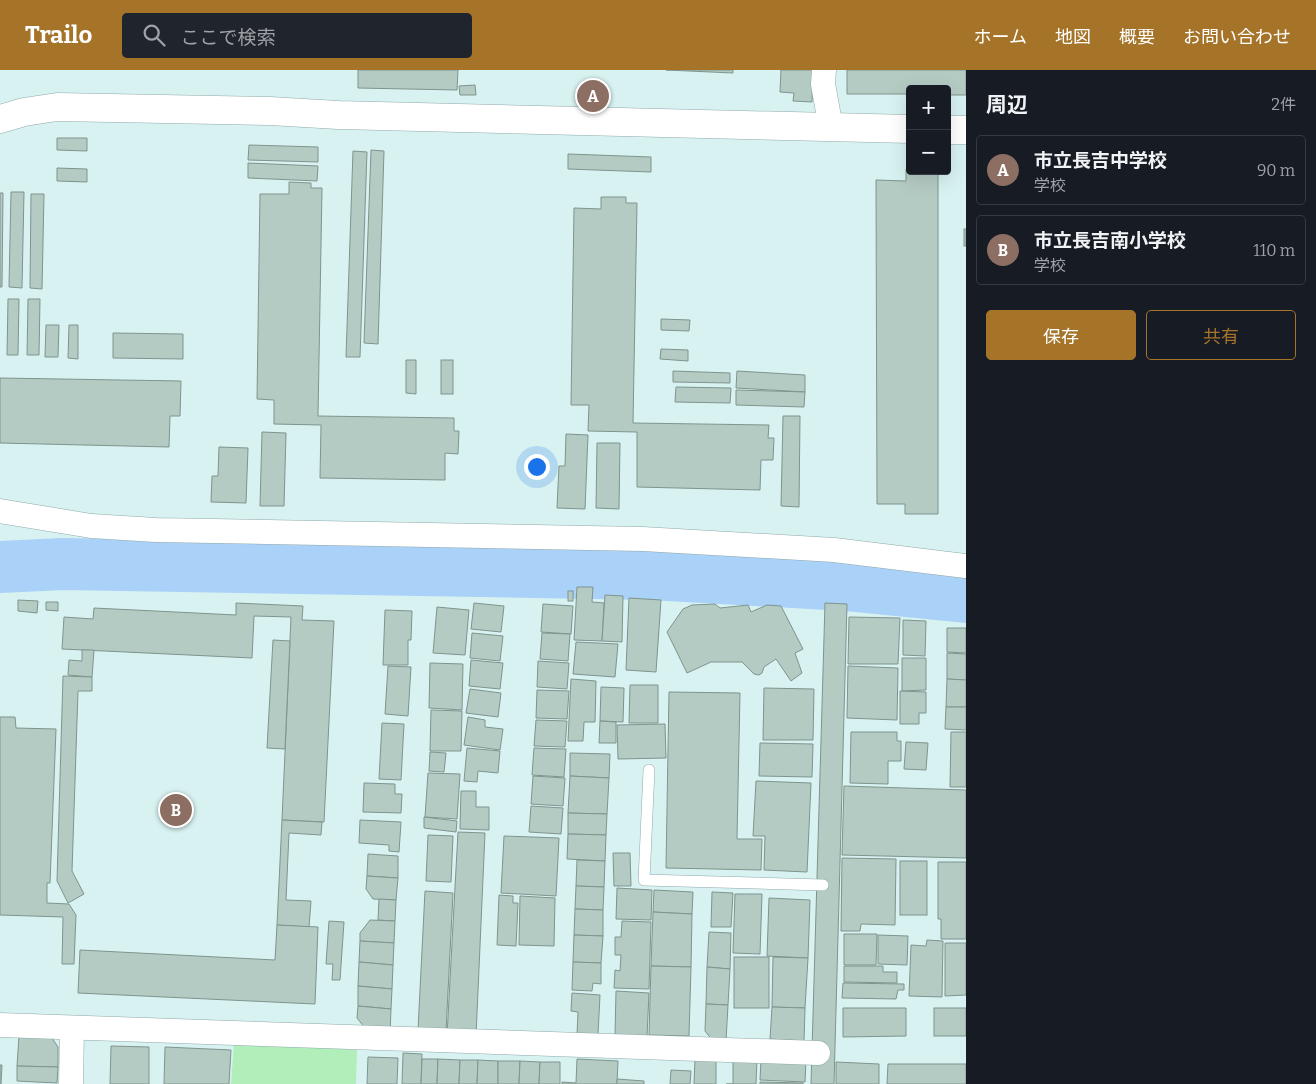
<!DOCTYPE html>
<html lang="ja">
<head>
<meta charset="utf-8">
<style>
	body { margin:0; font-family:Bitter,"Noto Sans JP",serif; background:#20242c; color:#f1f3f6 }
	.controls { position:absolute; right:15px; top:15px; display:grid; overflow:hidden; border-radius:5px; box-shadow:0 5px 20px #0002 }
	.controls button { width:45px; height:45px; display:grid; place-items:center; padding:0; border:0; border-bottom:1px solid #363941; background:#171b24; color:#f1f3f6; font:25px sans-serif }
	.you { position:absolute; left:536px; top:396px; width:18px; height:18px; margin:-12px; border:4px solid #fff; border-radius:50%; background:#1a73e8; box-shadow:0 0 0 8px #1a73e833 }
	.badge { display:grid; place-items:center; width:32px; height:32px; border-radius:50%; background:#a57429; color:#fff; font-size:16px; font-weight:700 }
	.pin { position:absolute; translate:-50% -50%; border:2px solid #fff; box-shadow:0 1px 5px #0006 }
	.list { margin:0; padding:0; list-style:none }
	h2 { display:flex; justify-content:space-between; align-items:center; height:65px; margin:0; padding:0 20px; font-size:21px }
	h2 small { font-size:16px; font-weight:400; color:#9ea1a6 }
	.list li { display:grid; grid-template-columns:32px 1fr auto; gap:15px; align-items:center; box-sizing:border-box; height:70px; margin:0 10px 10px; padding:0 10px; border:1px solid #363941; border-radius:5px }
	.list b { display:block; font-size:19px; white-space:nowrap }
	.list p { margin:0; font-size:16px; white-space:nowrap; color:#9ea1a6 }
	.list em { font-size:16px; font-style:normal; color:#9ea1a6 }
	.actions { display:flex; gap:10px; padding:15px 20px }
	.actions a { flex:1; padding:11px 0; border:1px solid #a57429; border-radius:5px; text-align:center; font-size:18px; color:#a57429 }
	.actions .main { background:#a57429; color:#fff }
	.icon { flex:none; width:28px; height:28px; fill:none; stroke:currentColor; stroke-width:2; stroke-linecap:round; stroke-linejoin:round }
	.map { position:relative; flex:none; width:966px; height:1014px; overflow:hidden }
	header { display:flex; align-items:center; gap:30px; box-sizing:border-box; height:70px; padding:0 25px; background:#a57429; color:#fff }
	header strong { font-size:24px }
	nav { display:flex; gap:28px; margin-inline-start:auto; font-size:18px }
	.search { width:350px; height:45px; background:#20242c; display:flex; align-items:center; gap:12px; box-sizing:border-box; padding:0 18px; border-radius:5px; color:#9ea1a6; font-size:19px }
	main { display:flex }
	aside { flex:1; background:#171b24 }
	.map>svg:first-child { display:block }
	.green { fill:#b1eeba }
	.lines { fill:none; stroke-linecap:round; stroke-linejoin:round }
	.river { stroke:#aad1f7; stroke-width:52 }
	.building { fill:#b4cbc4; stroke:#7e948d }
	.lane-casing { stroke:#90a9aa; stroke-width:12 }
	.street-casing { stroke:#90a9aa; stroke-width:25 }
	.secondary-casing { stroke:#90a9aa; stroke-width:29 }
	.lane { stroke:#fff; stroke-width:11 }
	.street { stroke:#fff; stroke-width:24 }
	.secondary { stroke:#fff; stroke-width:28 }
</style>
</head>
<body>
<header>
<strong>Trailo</strong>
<div class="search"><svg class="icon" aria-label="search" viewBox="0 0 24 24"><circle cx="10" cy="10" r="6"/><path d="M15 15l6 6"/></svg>ここで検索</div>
<nav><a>ホーム</a><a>地図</a><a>概要</a><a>お問い合わせ</a></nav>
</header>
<main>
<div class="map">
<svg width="966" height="1014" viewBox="0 0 966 1014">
	<rect width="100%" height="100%" fill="#d8f2f2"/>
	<polygon class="green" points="234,972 357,980 356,1014 231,1014"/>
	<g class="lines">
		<polyline class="river" points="0,497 63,494 650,504 845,515 966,527"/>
	</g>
	<g class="building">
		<polygon points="358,0 458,0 457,20 358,18"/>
		<polygon points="666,0 733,0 733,3"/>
		<polygon points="781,0 813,0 812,32 793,31 794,23 780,22"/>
		<polygon points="847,0 966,0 966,25 947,25 947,19 910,19 910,24 847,24"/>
		<polygon points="475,15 476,25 460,25 459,16"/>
		<polygon points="57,68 87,68 87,81 57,80"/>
		<polygon points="249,75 318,77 318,92 248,90"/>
		<polygon points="371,80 384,81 378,274 364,273"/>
		<polygon points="353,81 367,82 360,287 346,287"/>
		<polygon points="568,84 651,87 651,102 568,99"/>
		<polygon points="248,93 318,96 317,111 248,108"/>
		<polygon points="57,98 87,99 87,112 57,111"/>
		<polygon points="906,99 910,99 910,101 938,101 938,444 905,444 905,434 877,434 876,110 906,111"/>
		<polygon points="289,112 311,113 311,118 322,118 318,346 454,348 454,361 459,361 458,384 445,383 445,410 320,408 321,355 274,354 274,330 257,329 260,124 289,124"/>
		<polygon points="11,122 24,122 22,218 9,217"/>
		<polygon points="0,123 3,123 2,217 0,217"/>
		<polygon points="31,124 44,124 42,219 30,218"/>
		<polygon points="601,127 626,127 626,133 637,133 633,353 769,355 768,368 774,368 773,390 761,390 760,420 637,417 637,362 588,361 589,335 571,335 574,138 601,139"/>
		<rect x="964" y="159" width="2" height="17"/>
		<polygon points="8,229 19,229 18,285 7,285"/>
		<polygon points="28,229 40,229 39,285 27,285"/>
		<polygon points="661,249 690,250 689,261 661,260"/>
		<polygon points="46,255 59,255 58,287 45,287"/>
		<polygon points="69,255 78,255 78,289 68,288"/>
		<polygon points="113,263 183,264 183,289 113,288"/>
		<polygon points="661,279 688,280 688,291 660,289"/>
		<polygon points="406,290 416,290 416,324 406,323"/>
		<rect x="441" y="290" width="12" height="34"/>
		<polygon points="673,301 730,303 730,313 673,312"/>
		<polygon points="737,301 805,305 805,322 736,318"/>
		<polygon points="0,308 181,311 180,346 170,346 169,377 0,373"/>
		<polygon points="676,317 731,318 730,333 675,332"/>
		<polygon points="736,320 805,322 804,337 736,335"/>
		<polygon points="783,346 800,346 799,437 781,436"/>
		<polygon points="262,362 286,363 284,436 260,436"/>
		<polygon points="566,364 588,365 585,439 557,438 559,396 565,396"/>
		<polygon points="597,373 620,373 619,439 596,438"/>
		<polygon points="219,377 248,378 246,433 211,432 212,406 218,406"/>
		<polygon points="577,517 593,517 592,532 604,533 602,571 574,570"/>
		<rect x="568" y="521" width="5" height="10"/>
		<polygon points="605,525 623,526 622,572 602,571"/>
		<polygon points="629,528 661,530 656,602 626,600"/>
		<polygon points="18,530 38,531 37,543 18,541"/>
		<polygon points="46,532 58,532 58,541 46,540"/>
		<polygon points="236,533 303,536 302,550 334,551 324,752 282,750 291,547 254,546 252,588 62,579 64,547 93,549 94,538 236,545"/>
		<polygon points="474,533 504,536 501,562 471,559"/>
		<polygon points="825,533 847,534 834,1014 811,1014"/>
		<polygon points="543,534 573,536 571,564 541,562"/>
		<polygon points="715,534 720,538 748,535 751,542 767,535 781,536 803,579 795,583 802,603 791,611 776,589 764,597 762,603 759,605 754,604 742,592 711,592 687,603 667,562 683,539 692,535"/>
		<polygon points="437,537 469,540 465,585 433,583"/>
		<polygon points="385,540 412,541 411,570 408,570 408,595 383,595"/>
		<polygon points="849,547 900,548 898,594 848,594"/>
		<polygon points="903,550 926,551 925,586 903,585"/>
		<polygon points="947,558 966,558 966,583 947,582"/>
		<polygon points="472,563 503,566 500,591 470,588"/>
		<polygon points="542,563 570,564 568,591 540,589"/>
		<polygon points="273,570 290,571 285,679 267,678"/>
		<polygon points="576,572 618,574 615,607 573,604"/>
		<polygon points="82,580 94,580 92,607 68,605 69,590 82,591"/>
		<polygon points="947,583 966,584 966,610 947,609"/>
		<polygon points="902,588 926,588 926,620 902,621"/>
		<polygon points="471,590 503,593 500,619 469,616"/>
		<polygon points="538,591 569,593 567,619 537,617"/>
		<polygon points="430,593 463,594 462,640 429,638"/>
		<polygon points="388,596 411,597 408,646 385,644"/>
		<polygon points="848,596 898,598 897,650 847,648"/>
		<polygon points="63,606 92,607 92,621 78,621 72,801 84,824 68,833 57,811"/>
		<polygon points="571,609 596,611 595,652 584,652 583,671 568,671"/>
		<polygon points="947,609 966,610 966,637 946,637"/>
		<polygon points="630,615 658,615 658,653 629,653"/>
		<polygon points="601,617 624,618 623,652 600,651"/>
		<polygon points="764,618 814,619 813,670 763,670"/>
		<polygon points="470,619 501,623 498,647 466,643"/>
		<polygon points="537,620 569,621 567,649 536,648"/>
		<polygon points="900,621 926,622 926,643 919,643 919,654 900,654"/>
		<polygon points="669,622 740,623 737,769 762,769 761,800 666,798"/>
		<polygon points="946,637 966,637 966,660 945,659"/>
		<polygon points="431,640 462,641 461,681 430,681"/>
		<polygon points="0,647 15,647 16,658 56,659 50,813 47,813 47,833 69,834 76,845 74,894 62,894 63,847 0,845"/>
		<polygon points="468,647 485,650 485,657 503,659 500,680 464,675"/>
		<polygon points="536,650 567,651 565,677 534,676"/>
		<polygon points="600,651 616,652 616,673 599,673"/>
		<polygon points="382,653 404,654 401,710 379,709"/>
		<polygon points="665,654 666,688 618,689 617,655"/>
		<polygon points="851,662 897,662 897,671 901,671 901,691 888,691 888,714 850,713"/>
		<polygon points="951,662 966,662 966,717 950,717"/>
		<polygon points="906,672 928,673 926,700 904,699"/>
		<polygon points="760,673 813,674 812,707 759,706"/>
		<polygon points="467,678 500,681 498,703 478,701 477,712 464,711"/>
		<polygon points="534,678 566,679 564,707 532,705"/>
		<polygon points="430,682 446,683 444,702 429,701"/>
		<polygon points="570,683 610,684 609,708 570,706"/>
		<polygon points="428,703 460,704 457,749 425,747"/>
		<polygon points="533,706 565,708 563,736 531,734"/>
		<polygon points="570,706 609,708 607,744 568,743"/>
		<polygon points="756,711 811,713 807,802 764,800 765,766 753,766"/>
		<polygon points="364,713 395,714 395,724 402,724 401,743 363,742"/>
		<polygon points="844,716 966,720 966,788 842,785"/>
		<polygon points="461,721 476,721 476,737 489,737 489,760 460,759"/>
		<polygon points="531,736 563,738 561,764 529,762"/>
		<polygon points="568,743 607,744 606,765 568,764"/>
		<polygon points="424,747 457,751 456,762 424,758"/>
		<polygon points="282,750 322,752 321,765 289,763 286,830 311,831 309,857 277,855"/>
		<polygon points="360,750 401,752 399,782 389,781 389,775 359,773"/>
		<polygon points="458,762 485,763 476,966 447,966"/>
		<polygon points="568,764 606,765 605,791 567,789"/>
		<polygon points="428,765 453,766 451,812 426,811"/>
		<polygon points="504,766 559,768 556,826 501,823"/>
		<polygon points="613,783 630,783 631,816 614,816"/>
		<polygon points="368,784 398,786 398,808 367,806"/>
		<polygon points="842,788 896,789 895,855 861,854 860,861 841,861"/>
		<polygon points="577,790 605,791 604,817 576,816"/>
		<rect x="900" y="791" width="27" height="54"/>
		<polygon points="938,792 966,792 966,869 941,869 941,849 938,849"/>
		<polygon points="367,806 398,808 396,830 373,829 366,819"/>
		<polygon points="576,816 604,817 603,840 575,839"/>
		<polygon points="617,818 652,820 651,850 616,849"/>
		<polygon points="654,820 693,822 692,844 653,842"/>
		<polygon points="425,821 453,823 446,961 418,960"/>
		<polygon points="712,822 733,823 731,857 711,857"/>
		<polygon points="735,824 762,824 760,884 733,883"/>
		<polygon points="499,825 513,826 513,833 518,833 516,876 497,875"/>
		<polygon points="520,826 555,828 554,876 519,875"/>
		<polygon points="769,828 810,830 808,888 767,886"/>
		<polygon points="379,829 396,830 395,851 378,850"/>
		<polygon points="575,839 603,840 603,866 574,865"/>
		<polygon points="653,842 692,844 691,897 651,896"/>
		<polygon points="370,850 395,851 394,873 360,871 360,863"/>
		<polygon points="329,851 344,852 340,910 332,910 333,894 326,894"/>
		<polygon points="622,851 651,852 649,919 614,918 615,900 620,901 621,885 615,885 615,867 621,867"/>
		<polygon points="277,855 318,857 315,934 78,923 80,880 275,890"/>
		<polygon points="709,862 731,863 730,899 707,897"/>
		<polygon points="844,864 877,864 876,895 844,895"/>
		<polygon points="574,865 603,866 601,893 573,892"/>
		<polygon points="878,865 908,866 907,895 878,894"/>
		<polygon points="927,870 943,871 942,927 909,926 911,875 926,876"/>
		<polygon points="360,871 394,873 393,895 359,892"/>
		<polygon points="945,873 966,873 966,925 945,926"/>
		<rect x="734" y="887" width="35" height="51"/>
		<polygon points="773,887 808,888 805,938 772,937"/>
		<polygon points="359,892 393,895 392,919 358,916"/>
		<polygon points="573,892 601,893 601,914 593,913 592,921 572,920"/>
		<polygon points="651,896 691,897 689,966 649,965"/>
		<polygon points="844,896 883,896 883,902 897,902 897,913 844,912"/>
		<polygon points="707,897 730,899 728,935 706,934"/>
		<polygon points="843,913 904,914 904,920 898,920 896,929 842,928"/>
		<polygon points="358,916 392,919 391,939 358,936"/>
		<polygon points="616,921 649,923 647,967 615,965"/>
		<polygon points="572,923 600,925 598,965 577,965 578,942 571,941"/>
		<polygon points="706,934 728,935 726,971 713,971 705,961"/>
		<polygon points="358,936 391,939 390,965 369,963 357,948"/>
		<polygon points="772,937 805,938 804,971 770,969"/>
		<polygon points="843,938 906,938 906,966 843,967"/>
		<rect x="934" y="938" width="32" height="28"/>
		<polygon points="19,966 52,968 58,977 58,997 17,996"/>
		<polygon points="111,976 149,977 149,1014 110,1014"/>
		<polygon points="165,977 231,980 229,1014 164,1014"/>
		<polygon points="403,983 422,984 421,1014 402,1014"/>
		<polygon points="368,987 398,988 397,1014 367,1014"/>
		<polygon points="733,988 757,988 756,1014 726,1014 733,1014"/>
		<polygon points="422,989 438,989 437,1014 421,1014"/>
		<polygon points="438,989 460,990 459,1014 437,1014"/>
		<polygon points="577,989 618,991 617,1014 562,1014 562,1012 576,1013"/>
		<polygon points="761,989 806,990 805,1012 760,1010"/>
		<polygon points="460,990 478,990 477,1014 459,1014"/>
		<polygon points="478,990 498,991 498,1014 477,1014"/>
		<polygon points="695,990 716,991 716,1014 694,1014"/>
		<polygon points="498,991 520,991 519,1014 498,1014"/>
		<polygon points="520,991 540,992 539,1014 519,1014"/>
		<polygon points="540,992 560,992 560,1014 539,1014"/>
		<polygon points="836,992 879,994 879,1014 836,1014"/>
		<polygon points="888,994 966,994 966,1014 887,1014"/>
		<polygon points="0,995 2,995 1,1014 0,1014"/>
		<polygon points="17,996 58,997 57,1013 17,1011"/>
		<polygon points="671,1000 691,1001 690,1014 670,1014"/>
		<polygon points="617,1009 644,1011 644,1014 617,1014"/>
		<polygon points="760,1012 803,1013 803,1014 760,1014"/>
	</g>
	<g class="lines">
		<defs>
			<polyline id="lane" points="649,700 644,810 823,815"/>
			<g id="street">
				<polyline points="824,0 823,14 831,58"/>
				<polyline points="0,441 91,456 156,460 643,469 834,480 966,496"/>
				<polyline points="0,955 818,983"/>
				<polyline points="71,1014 72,958"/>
			</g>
			<g id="secondary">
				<polyline points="0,49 24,42 57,37 270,41 338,45 910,59"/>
				<polyline points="947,60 966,60"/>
			</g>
		</defs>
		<use href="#lane" class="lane-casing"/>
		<use href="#street" class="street-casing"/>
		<use href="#secondary" class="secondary-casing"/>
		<use href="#lane" class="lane"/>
		<use href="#street" class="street"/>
		<use href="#secondary" class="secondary"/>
	</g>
</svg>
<div class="controls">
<button>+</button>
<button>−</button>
</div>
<div class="you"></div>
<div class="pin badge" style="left:593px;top:26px;background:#8d6e63">A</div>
<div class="pin badge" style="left:176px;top:740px;background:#8d6e63">B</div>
</div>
<aside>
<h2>周辺<small>2件</small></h2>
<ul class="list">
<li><span class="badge" style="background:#8d6e63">A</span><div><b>市立長吉中学校</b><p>学校</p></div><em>90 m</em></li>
<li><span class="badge" style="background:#8d6e63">B</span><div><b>市立長吉南小学校</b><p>学校</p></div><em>110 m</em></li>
</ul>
<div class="actions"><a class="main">保存</a><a>共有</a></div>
</aside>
</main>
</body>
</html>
